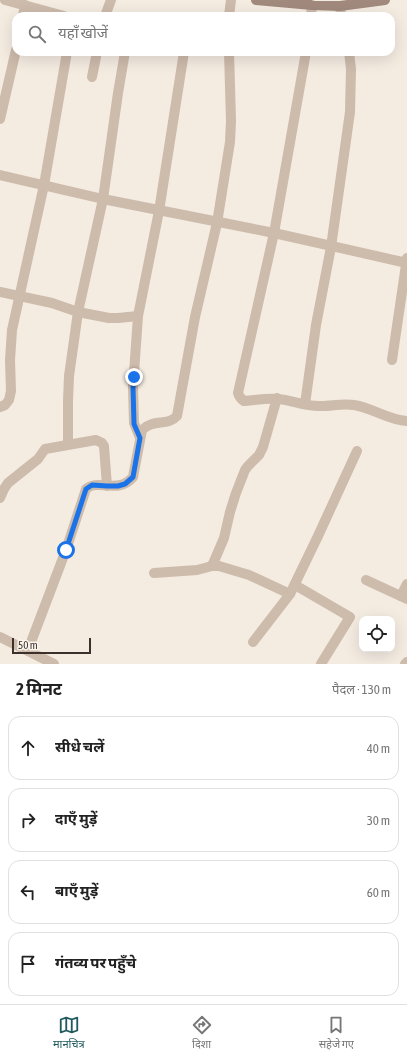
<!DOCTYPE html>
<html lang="hi">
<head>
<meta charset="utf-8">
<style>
	body { margin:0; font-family:"Asap Condensed","Noto Sans Devanagari",sans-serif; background:#f6f6f6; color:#222 }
	.controls { position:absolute; right:12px; bottom:12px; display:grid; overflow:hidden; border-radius:8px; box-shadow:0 4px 16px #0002 }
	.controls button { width:36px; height:36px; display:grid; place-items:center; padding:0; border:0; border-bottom:1px solid #e0e0e0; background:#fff; color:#222; font:20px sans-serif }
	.scale { position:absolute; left:12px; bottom:10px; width:79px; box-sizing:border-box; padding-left:4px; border:2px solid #3b302b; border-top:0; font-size:11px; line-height:14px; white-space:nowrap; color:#3b302b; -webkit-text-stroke:3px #fbf5ee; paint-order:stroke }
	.stop { position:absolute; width:12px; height:12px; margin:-9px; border:3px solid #1a73e8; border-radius:50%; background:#fff }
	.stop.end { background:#1a73e8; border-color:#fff; box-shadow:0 1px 4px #0008 }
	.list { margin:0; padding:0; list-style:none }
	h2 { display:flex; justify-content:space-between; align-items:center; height:52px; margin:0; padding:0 16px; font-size:17px }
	h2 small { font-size:13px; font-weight:400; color:#767676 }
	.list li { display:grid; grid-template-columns:26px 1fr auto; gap:12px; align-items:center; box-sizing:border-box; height:64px; margin:0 8px 8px; padding:0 8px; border:1px solid #e0e0e0; border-radius:12px }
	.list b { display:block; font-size:15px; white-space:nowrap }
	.list em { font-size:13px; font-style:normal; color:#767676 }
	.icon { flex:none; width:22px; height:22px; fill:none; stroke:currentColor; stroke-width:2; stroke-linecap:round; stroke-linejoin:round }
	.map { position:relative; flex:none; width:407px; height:664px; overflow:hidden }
	.search { position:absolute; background:#fff; box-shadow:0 4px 16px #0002; left:12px; right:12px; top:12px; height:44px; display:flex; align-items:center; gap:10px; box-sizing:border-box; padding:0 14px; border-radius:12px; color:#767676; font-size:15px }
	.sheet { height:340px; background:#fff }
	nav { display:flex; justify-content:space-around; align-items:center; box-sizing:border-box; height:56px; border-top:1px solid #e0e0e0; background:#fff; font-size:11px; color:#767676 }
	nav a { display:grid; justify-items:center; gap:2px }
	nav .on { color:#1f5a5e }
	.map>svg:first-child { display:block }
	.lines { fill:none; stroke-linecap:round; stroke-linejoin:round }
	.street { stroke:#cdbbac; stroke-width:10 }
	.secondary { stroke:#a18a7d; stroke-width:10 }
	.route { stroke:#1a73e8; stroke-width:5 }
</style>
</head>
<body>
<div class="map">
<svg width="407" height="664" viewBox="0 0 407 664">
	<rect width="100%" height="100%" fill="#f4ebe1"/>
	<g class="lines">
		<g class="street">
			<polyline points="5,0 64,16"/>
			<polyline points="340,6 341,16"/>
			<polyline points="23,16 25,5"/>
			<polyline points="105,16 111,0"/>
			<polyline points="229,16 231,0"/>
			<polyline points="311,16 312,5"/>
			<path d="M306,52l-32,181 -36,160c1,4 3,6 6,8 11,-1 23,-3 34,-2 14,1 28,8 43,7 11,0 22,-3 33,-1 19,3 34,15 53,16"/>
			<polyline points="92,77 97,52"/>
			<polyline points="0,119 16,50"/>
			<polyline points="0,175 103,199 274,233 407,263"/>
			<polyline points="0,292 52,303 78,312 109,318 118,318 138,316"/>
			<polyline points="392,360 407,258"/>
			<polyline points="305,404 316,325 331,247 350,112 351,69 349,52"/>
			<polyline points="0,407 5,405 9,400 11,391 10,360 12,330 44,185 67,52"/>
			<polyline points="140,438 134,423 133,387 138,316 159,211 184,52"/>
			<polyline points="68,444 68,401 69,376 78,312 103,199 118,93 125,52"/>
			<polyline points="0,498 4,489 8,483 38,459 45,449 96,440 102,443 104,446 107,486"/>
			<polyline points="212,566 224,538 230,512 236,493 245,470 248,466 259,455 263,447 277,398"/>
			<polyline points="154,573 197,570 212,566 219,566 249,575 290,594"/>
			<polyline points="366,580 407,599"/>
			<polyline points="295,585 350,617 321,664"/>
			<polyline points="401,596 407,584"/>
			<polyline points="0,637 54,664"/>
			<polyline points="253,642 290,594 318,536 357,451"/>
			<path d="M28,650l38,-100 20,-61c12,-11 32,6 47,-12l9,-47c12,-12 25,-3 35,-14l18,-99 22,-94 13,-81 1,-21 -2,-69"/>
			<polyline points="405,664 407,662"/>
		</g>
		<polyline class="secondary" points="256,0 312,5 340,6 385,0"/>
	</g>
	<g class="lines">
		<polyline class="route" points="66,550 86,489 92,485 107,486 118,486 125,484 133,477 140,438 134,424 133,387 134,377"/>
	</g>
</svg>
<div class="controls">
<button><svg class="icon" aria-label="locate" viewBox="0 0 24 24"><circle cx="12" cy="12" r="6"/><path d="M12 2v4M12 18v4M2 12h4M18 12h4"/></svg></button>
</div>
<div class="scale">50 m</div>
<div class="stop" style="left:66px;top:550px"></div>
<div class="stop end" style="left:134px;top:377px"></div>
<div class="search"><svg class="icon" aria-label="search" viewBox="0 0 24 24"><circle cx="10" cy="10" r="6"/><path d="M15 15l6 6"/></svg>यहाँ खोजें</div>
</div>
<section class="sheet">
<h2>2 मिनट<small>पैदल · 130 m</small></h2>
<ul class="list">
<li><svg class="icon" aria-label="ahead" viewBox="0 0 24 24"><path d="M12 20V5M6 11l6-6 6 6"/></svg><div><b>सीधे चलें</b></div><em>40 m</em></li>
<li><svg class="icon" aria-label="right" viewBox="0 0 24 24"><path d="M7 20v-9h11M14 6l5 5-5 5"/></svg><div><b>दाएँ मुड़ें</b></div><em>30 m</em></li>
<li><svg class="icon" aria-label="left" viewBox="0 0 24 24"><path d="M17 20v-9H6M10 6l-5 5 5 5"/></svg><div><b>बाएँ मुड़ें</b></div><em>60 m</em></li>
<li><svg class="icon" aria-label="arrive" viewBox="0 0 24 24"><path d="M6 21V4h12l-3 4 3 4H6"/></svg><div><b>गंतव्य पर पहुँचे</b></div></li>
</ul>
</section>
<nav>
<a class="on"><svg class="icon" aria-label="map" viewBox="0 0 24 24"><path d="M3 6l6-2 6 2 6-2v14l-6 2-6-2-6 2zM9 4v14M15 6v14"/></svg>मानचित्र</a>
<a><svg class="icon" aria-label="directions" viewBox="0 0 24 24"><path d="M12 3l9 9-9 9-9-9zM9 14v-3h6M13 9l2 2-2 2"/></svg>दिशा</a>
<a><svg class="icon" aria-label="saved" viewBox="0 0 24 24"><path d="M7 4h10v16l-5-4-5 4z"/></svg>सहेजे गए</a>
</nav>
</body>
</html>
